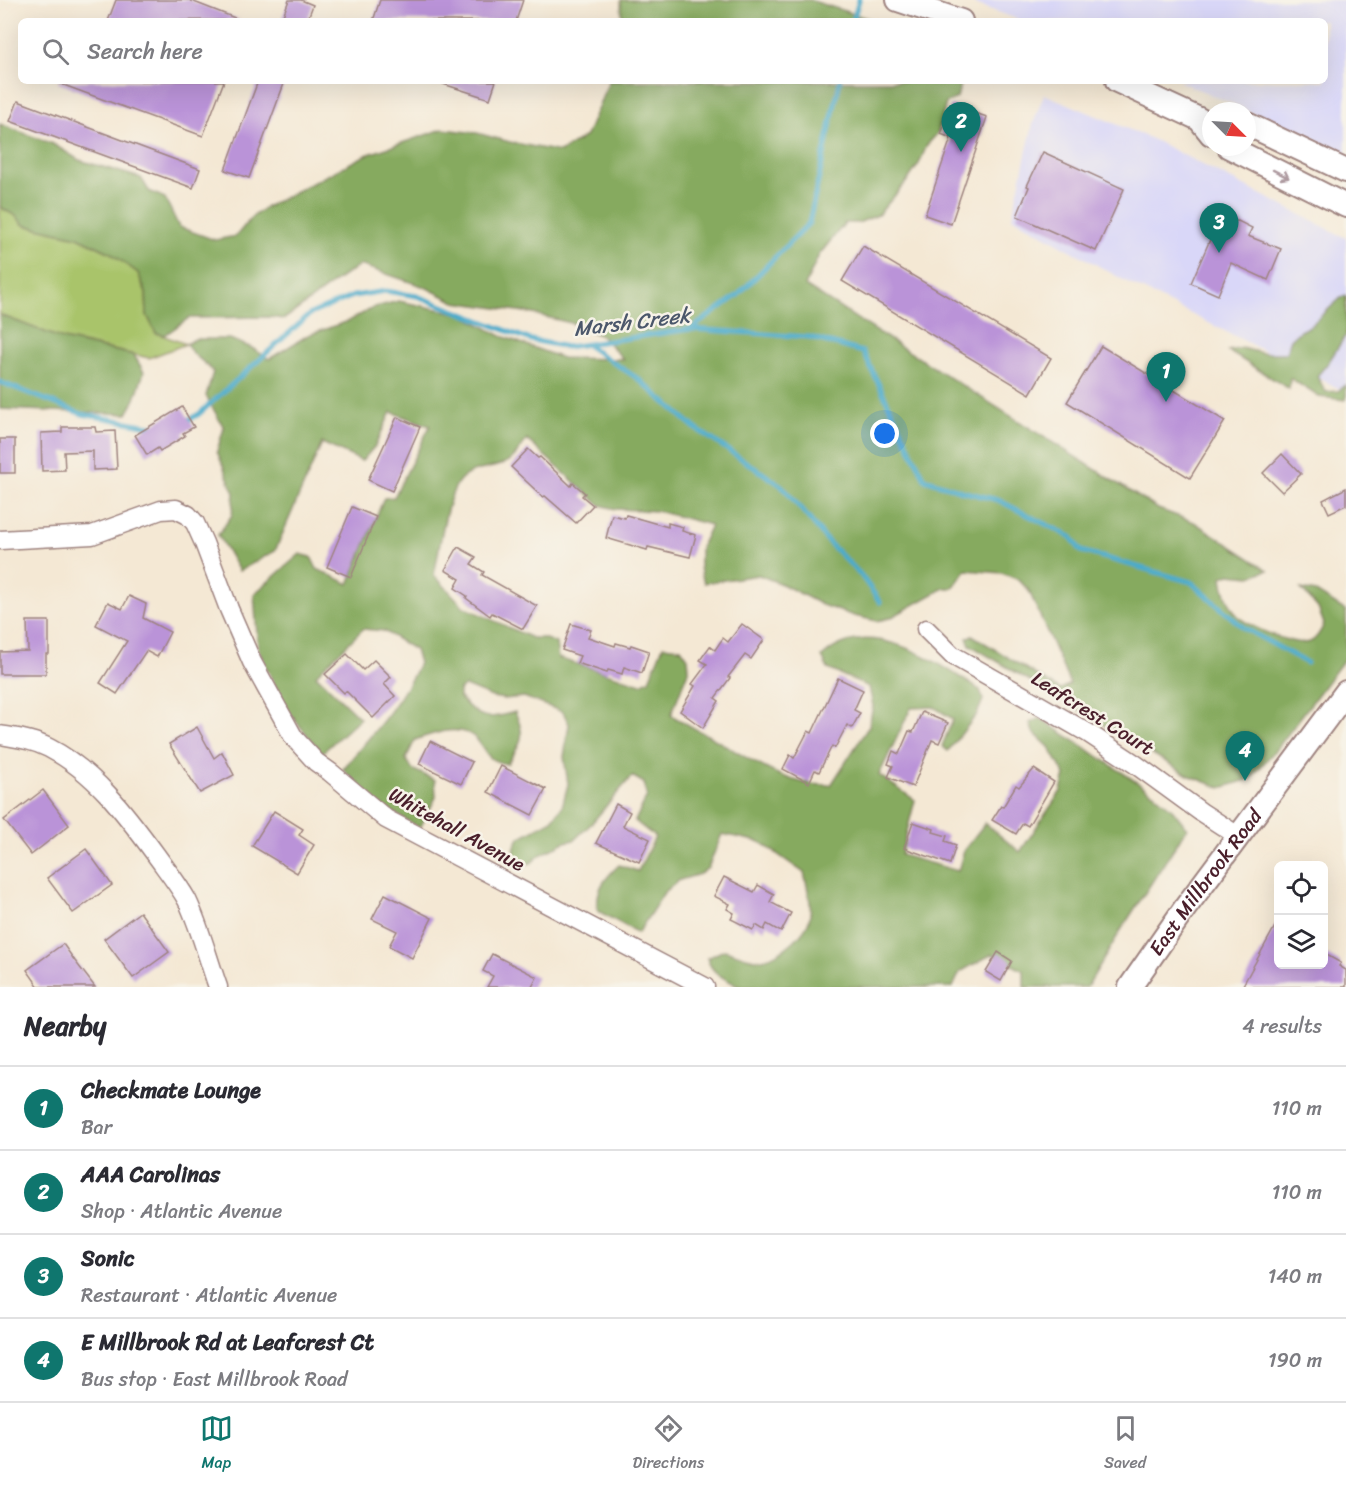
<!DOCTYPE html>
<html lang="en">
<head>
<meta charset="utf-8">
<style>
	body { margin:0; font-family:Sriracha,sans-serif; background:#f2f2f3; color:#2b2b33 }
	.controls { position:absolute; right:18px; bottom:18px; display:grid; overflow:hidden; border-radius:9px; box-shadow:0 6px 24px #0002 }
	.controls button { width:54px; height:54px; display:grid; place-items:center; padding:0; border:0; border-bottom:2px solid #e1e1e2; background:#fff; color:#2b2b33; font:30px sans-serif }
	.compass { position:absolute; left:1202px; top:102px; width:54px; height:54px; border-radius:50%; background:#fff; box-shadow:0 6px 24px #0002; rotate:114deg }
	.you { position:absolute; left:885px; top:434px; width:21px; height:21px; margin:-15px; border:4px solid #fff; border-radius:50%; background:#1a73e8; box-shadow:0 0 0 9px #1a73e833 }
	.badge { display:grid; place-items:center; width:39px; height:39px; border-radius:50%; background:#0f766e; color:#fff; font-size:20px; font-weight:700 }
	.pin { position:absolute; translate:-50% -50px; filter:drop-shadow(0 2px 3px #0008) }
	.pin::after { content:''; position:absolute; top:32px; width:21px; height:18px; background:inherit; clip-path:polygon(0 0,100% 0,50% 100%) }
	.list { margin:0; padding:0; list-style:none }
	h2 { display:flex; justify-content:space-between; align-items:center; height:78px; margin:0; padding:0 24px; font-size:26px }
	h2 small { font-size:20px; font-weight:400; color:#7c7c81 }
	.list li { display:grid; grid-template-columns:39px 1fr auto; gap:18px; align-items:center; box-sizing:border-box; height:84px; padding:0 24px; border-top:2px solid #e1e1e2 }
	.list b { display:block; font-size:22px; white-space:nowrap }
	.list p { margin:0; font-size:20px; white-space:nowrap; color:#7c7c81 }
	.list em { font-size:20px; font-style:normal; color:#7c7c81 }
	.icon { flex:none; width:33px; height:33px; fill:none; stroke:currentColor; stroke-width:2; stroke-linecap:round; stroke-linejoin:round }
	.map { position:relative; flex:none; width:1346px; height:987px; overflow:hidden }
	.search { position:absolute; background:#fff; box-shadow:0 6px 24px #0002; left:18px; right:18px; top:18px; height:66px; display:flex; align-items:center; gap:15px; box-sizing:border-box; padding:0 21px; border-radius:9px; color:#7c7c81; font-size:22px }
	.sheet { height:414px; background:#fff }
	nav { display:flex; justify-content:space-around; align-items:center; box-sizing:border-box; height:84px; border-top:2px solid #e1e1e2; background:#fff; font-size:16px; color:#7c7c81 }
	nav a { display:grid; justify-items:center; gap:3px }
	nav .on { color:#0f766e }
	.map>svg:first-child { display:block }
	.built { fill:#d9d7f8 }
	.green { fill:#a9c46a; stroke:#7a724a; stroke-width:1.5 }
	.forest { fill:#86aa5e; stroke:#686444; stroke-width:1.5 }
	.lines { fill:none; stroke-linecap:round; stroke-linejoin:round }
	.stream { stroke:#4cabcb; stroke-width:5 }
	.building { fill:#ba93d8 }
	.minor-casing { stroke:#9f8480; stroke-width:21 }
	.major-casing { stroke:#9f8480; stroke-width:26 }
	.minor { stroke:#fff; stroke-width:18 }
	.major { stroke:#fff; stroke-width:22 }
	.oneway { stroke:#ae9aa0 }
	.labels { text-anchor:middle; stroke-width:5; stroke-linejoin:round; paint-order:stroke }
	.street-label { font-size:20px; fill:#4a1f2b; stroke:#f7f3e8 }
	.water-label { font-size:21px; font-style:italic; fill:#4b576b; stroke:#f7f3e8 }
</style>
</head>
<body>
<div class="map">
<svg width="1346" height="987" viewBox="0 0 1346 987">
	<rect width="100%" height="100%" fill="#f7f3e8"/>
	<filter id="ink" filterUnits="userSpaceOnUse"><feTurbulence type="fractalNoise" baseFrequency=".0167" numOctaves="2"/><feDisplacementMap in="SourceGraphic" scale="12" xChannelSelector="R" yChannelSelector="G"/><feConvolveMatrix kernelMatrix="1 2 1 2 8 2 1 2 1" color-interpolation-filters="sRGB"/></filter>
	<filter id="wash" filterUnits="userSpaceOnUse"><feTurbulence type="fractalNoise" baseFrequency=".008" numOctaves="4" result="noise"/><feDisplacementMap in="SourceGraphic" scale="24" xChannelSelector="R" yChannelSelector="G"/><feGaussianBlur stdDeviation="1.35" result="paint"/><feColorMatrix in="noise" values="0 0 0 0 0 0 0 0 0 0 0 0 0 0 0 0 0 1.4 0 .05"/><feComposite in="paint" operator="in"/></filter>
	<g filter="url(#wash)">
		<rect width="100%" height="100%" fill="#f4e8d4"/>
		<g class="built">
			<polygon points="964,0 1346,0 1346,160 1236,105 1178,81 1325,81 1325,21 1023,21"/>
			<polygon points="1044,94 1154,140 1346,238 1346,392 1127,282 1012,217 1033,124"/>
		</g>
		<polygon class="green" points="0,207 16,216 24,225 78,237 109,252 138,273 146,293 147,315 156,333 186,344 149,358 63,339 0,315"/>
		<g class="forest">
			<polygon points="621,0 810,0 876,21 622,21"/>
			<path d="M609,81h352l-4,17 -11,5 -8,30 -11,12 -8,19 -11,16 -30,35 -20,8h-13l-26,32 -14,31 353,223 36,13 74,48 -17,6 -22,-2 -7,3c1,13 7,28 15,38 10,11 58,32 73,27 7,-3 11,-11 14,-18l-6,-16 -17,-19 15,3 30,19v46l-67,89 -29,33 -29,9 -33,-13 -218,-130 -3,-7 5,-3 88,55 10,-6 -41,-93 -10,-11 -17,-7 -36,-3 -13,18h-9l-54,30 -13,3 -23,-5 -32,-11 -38,-20 -25,-10 -55,8 -4,-15v-19l11,-24 -54,-14 -41,-2 -16,-4 -73,-65c-6,6 -11,17 -18,21 -15,9 -33,6 -47,17 -16,13 -23,76 -28,97l30,32 68,31h11l13,5 2,15 83,26 8,-4 14,-34 18,2 7,10 1,11 -18,46c13,8 23,13 36,20 40,21 76,52 124,50l38,-59 4,-20 -4,-19 -41,-18 -6,-12c47,-45 116,6 158,33l3,10 -6,14 -29,37 -6,-5 11,-27 -19,-12 -23,1 -32,67 36,25 -14,55 57,16 6,-21 21,-27 35,29 41,-61 4,-16 -16,-28 -16,-15 -3,-9 10,-5 115,76 18,16 14,18 -66,102 -34,57h-63v-16l-32,-17 -32,18 -7,15h-212c-15,-8 -29,-12 -34,-29l17,-8c10,2 22,8 32,9 18,2 44,-20 52,-36 6,-14 -1,-36 -4,-50l-44,-31 -38,-8 -14,34 -8,6 -20,6 -15,11 -27,42 -40,-22c-3,-21 6,-32 21,-46l19,6 17,-34 -20,-16 12,-25 -3,-13 -12,-7 -41,48 -17,16 -9,2 -25,13 -9,8 -12,2 -5,-10 1,-9 4,-8 33,-18 10,-13 6,-23 -4,-27 5,-33 -6,-12 -39,-15 -20,2 -12,-2 -27,-11 -6,4v7c22,23 26,23 56,15 12,26 6,30 -8,52 -20,-4 -18,-8 -29,-23 -14,-19 -44,-8 -63,-1l-9,19 6,10 23,11 1,17 -16,31 -48,-27 -29,-32c28,-34 58,-65 76,-106l-4,-13 -31,-19 -21,-2 -47,46 44,43 -38,35 -36,-44 -28,-60 -4,-55 46,-40 11,3 6,12 32,15 35,-86 10,-1 36,-71 -39,-14 -16,34 -13,15 -40,-18 -47,108 -36,20 -21,-36 14,-20 2,-22 -17,-42 7,-23 -18,-32 7,-24c-8,-11 -21,-16 -27,-28l9,-5h35l22,9 17,11 39,-24 38,-13 29,-15 24,-6 62,13 38,21 63,23 61,1 -20,-22 -28,-13 -50,-12 -70,-10 -30,-15 -65,-22c-27,16 -50,37 -76,54l-15,-2 -80,1 -24,17 -9,-2 -9,-18 -1,-22 -8,-20 -29,-21 -31,-15 -54,-12 -8,-9 -16,-9v-83l53,20 26,16 62,18 8,13 16,7 14,29 36,13 21,-4 15,-18 15,-11 100,-52 77,-26 34,4 33,9 50,10 26,-16z"/>
			<polygon points="1343,296 1346,296 1346,335 1328,363 1317,376 1326,392 1338,391 1346,385 1346,400 1319,397 1290,378 1289,389 1228,351 1242,348 1262,353 1286,353 1291,339 1300,331 1310,326"/>
			<polygon points="0,315 63,339 134,355 144,372 135,399 127,414 0,409"/>
		</g>
		<g class="lines">
			<g class="stream">
				<polyline points="853,21 859,0"/>
				<polyline points="691,329 738,295 809,223 840,81"/>
				<polyline points="588,346 637,378 695,428 782,486 829,543 860,574 880,602"/>
				<polyline points="0,382 82,414 155,427"/>
				<polyline points="185,422 199,414 310,314 353,296 386,291 417,296 531,340 567,347 691,329 809,337 863,352 925,479 965,492 998,500 1071,537 1081,551 1191,582 1244,628 1307,663"/>
			</g>
		</g>
		<g id="blocks">
			<g class="building">
				<polygon points="116,0 189,0 240,20 108,21"/>
				<polygon points="289,0 301,0 313,5 307,21 281,21"/>
				<polygon points="380,0 523,0 516,21 373,21"/>
				<polygon points="58,81 224,81 203,136 58,83"/>
				<polygon points="258,81 285,81 249,178 225,170"/>
				<polygon points="443,81 496,81 490,99 443,84"/>
				<polygon points="18,101 200,169 193,188 10,121"/>
				<polygon points="951,105 987,117 951,224 925,215 951,138 941,134"/>
				<polygon points="1043,152 1124,189 1096,251 1017,216 1029,187 1027,186"/>
				<polygon points="1220,217 1231,222 1238,221 1252,228 1248,236 1281,249 1268,280 1231,263 1218,295 1191,283"/>
				<polygon points="863,246 1051,358 1030,394 842,281"/>
				<polygon points="1101,346 1225,421 1190,478 1067,402"/>
				<polygon points="182,407 194,427 183,433 185,436 160,451 158,448 147,455 135,435"/>
				<polygon points="397,417 420,427 392,491 368,480"/>
				<polygon points="62,427 95,427 96,432 115,431 117,469 93,470 93,451 64,452 65,470 42,471 41,433 62,432"/>
				<rect x="0" y="439" width="15" height="34"/>
				<polygon points="528,449 538,458 540,457 571,486 573,483 585,493 582,496 593,505 576,523 545,496 543,497 511,467"/>
				<polygon points="1282,454 1301,474 1282,492 1263,473"/>
				<polygon points="1346,488 1346,505 1329,513 1323,500"/>
				<polygon points="352,507 376,517 351,577 327,567"/>
				<polygon points="612,515 625,518 626,515 668,527 668,523 683,527 682,531 696,535 690,557 648,547 647,550 606,538"/>
				<polygon points="458,547 476,557 471,564 484,572 482,575 537,606 523,629 492,613 490,616 466,598 467,596 455,588 460,579 445,570"/>
				<polygon points="129,596 146,604 143,618 170,632 157,657 146,651 117,694 100,683 127,641 96,625 108,602 122,609"/>
				<polygon points="27,621 49,621 49,654 46,654 46,674 0,674 0,652 28,651"/>
				<polygon points="571,624 591,630 588,637 615,646 616,643 630,647 631,645 649,651 642,673 624,667 622,674 608,670 607,673 577,663 580,656 562,650"/>
				<polygon points="742,624 764,640 751,659 745,655 728,677 730,678 715,698 719,701 703,728 680,711 695,686 692,684 707,664 700,660 710,646 715,650 723,638 728,642"/>
				<polygon points="347,654 363,670 374,660 391,677 384,684 395,696 373,718 346,691 344,693 325,674"/>
				<polygon points="838,678 863,690 854,710 860,713 852,728 847,725 835,748 832,746 819,772 815,770 809,783 783,769 790,755 794,758 808,731 812,733"/>
				<polygon points="922,712 948,723 939,743 932,740 913,787 888,777 893,766 888,764 893,751 899,754 909,731 913,732"/>
				<polygon points="197,727 214,758 222,752 234,775 200,793 169,744"/>
				<polygon points="430,741 472,762 461,784 419,764"/>
				<polygon points="501,766 546,789 532,815 488,792"/>
				<polygon points="1034,769 1054,782 1028,826 1023,823 1016,834 992,820 1001,806 1003,807 1016,785 1019,787"/>
				<polygon points="43,790 69,825 31,855 4,820"/>
				<polygon points="616,804 630,812 623,826 650,839 639,862 596,843"/>
				<polygon points="274,811 303,829 299,835 314,845 297,873 252,846"/>
				<polygon points="913,822 934,829 933,832 947,836 945,841 956,845 950,864 904,848"/>
				<polygon points="86,849 112,885 73,913 47,878"/>
				<polygon points="724,877 754,892 758,885 774,894 770,902 791,913 781,932 767,924 764,930 756,925 753,930 731,919 734,913 727,909 730,904 714,896"/>
				<polygon points="385,894 432,918 412,958 389,946 397,931 372,919"/>
				<polygon points="140,912 169,952 133,978 104,939"/>
				<polygon points="1278,921 1278,964 1323,964 1325,954 1341,963 1339,966 1346,970 1346,987 1242,987"/>
				<polygon points="63,944 75,961 95,987 39,987 27,970"/>
				<polygon points="998,952 1012,961 1001,981 986,972"/>
				<polygon points="492,954 537,977 532,987 487,987 493,976 483,971"/>
			</g>
		</g>
	</g>
	<g filter="url(#ink)">
		<use href="#blocks" fill-opacity="0" stroke="#9f8480" stroke-width="1.5"/>
		<g class="lines">
			<defs>
				<g id="minor">
					<polyline points="0,540 92,535 161,510 176,509 188,515 195,523 204,543 229,609 252,662 294,738 316,762 330,772 386,819 705,987"/>
					<polyline points="926,629 952,655 1088,733 1135,764 1201,812 1238,836"/>
					<path d="M0,735c17,3 34,5 49,13 45,23 77,66 107,107 10,14 22,29 31,45 13,27 21,59 31,87"/>
				</g>
				<g id="major">
					<polyline points="898,0 961,21"/>
					<polyline points="1117,81 1199,119 1211,134"/>
					<polyline points="1247,124 1346,171"/>
					<polyline points="1229,147 1346,206"/>
					<path id="s1" d="M1130,987l55,-79 161,-216"/>
				</g>
			</defs>
			<use href="#minor" class="minor-casing"/>
			<use href="#major" class="major-casing"/>
			<use href="#minor" class="minor"/>
			<use href="#major" class="major"/>
		</g>
		<defs><path id="oneway-shaft" d="M-6 0H5M1.5-3L5.5 0L1.5 3" fill="none" stroke-width="1.6" stroke-linecap="round" stroke-linejoin="round" transform="scale(1.5)"/></defs>
		<use class="oneway" href="#oneway-shaft" transform="translate(1281 174) rotate(27)"/>
	</g>
	<g class="labels">
		<g class="street-label">
			<text transform="translate(1093 713) rotate(32)" y="7">Leafcrest Court</text>
			<text transform="translate(457 829) rotate(29)" y="7">Whitehall Avenue</text>
			<text dy="7" stroke="none"><textPath href="#s1" startOffset="129">East Millbrook Road</textPath></text>
		</g>
		<g class="water-label">
			<text transform="translate(632 322) rotate(-7)" y="7">Marsh Creek</text>
		</g>
	</g>
</svg>
<div class="controls">
<button><svg class="icon" aria-label="locate" viewBox="0 0 24 24"><circle cx="12" cy="12" r="6"/><path d="M12 2v4M12 18v4M2 12h4M18 12h4"/></svg></button>
<button><svg class="icon" aria-label="layers" viewBox="0 0 24 24"><path d="M12 4l9 5-9 5-9-5zM3 14l9 5 9-5"/></svg></button>
</div>
<svg class="compass" viewBox="-18 -18 36 36"><path d="M0-13l5 13h-10z" fill="#e53935"/><path d="M0 13l5-13h-10z" fill="#7c7c81"/></svg>
<div class="you"></div>
<div class="pin badge" style="left:1166px;top:402px">1</div>
<div class="pin badge" style="left:961px;top:152px">2</div>
<div class="pin badge" style="left:1219px;top:253px">3</div>
<div class="pin badge" style="left:1245px;top:781px">4</div>
<div class="search"><svg class="icon" aria-label="search" viewBox="0 0 24 24"><circle cx="10" cy="10" r="6"/><path d="M15 15l6 6"/></svg>Search here</div>
</div>
<section class="sheet">
<h2>Nearby<small>4 results</small></h2>
<ul class="list">
<li><span class="badge">1</span><div><b>Checkmate Lounge</b><p>Bar</p></div><em>110 m</em></li>
<li><span class="badge">2</span><div><b>AAA Carolinas</b><p>Shop · Atlantic Avenue</p></div><em>110 m</em></li>
<li><span class="badge">3</span><div><b>Sonic</b><p>Restaurant · Atlantic Avenue</p></div><em>140 m</em></li>
<li><span class="badge">4</span><div><b>E Millbrook Rd at Leafcrest Ct</b><p>Bus stop · East Millbrook Road</p></div><em>190 m</em></li>
</ul>
</section>
<nav>
<a class="on"><svg class="icon" aria-label="map" viewBox="0 0 24 24"><path d="M3 6l6-2 6 2 6-2v14l-6 2-6-2-6 2zM9 4v14M15 6v14"/></svg>Map</a>
<a><svg class="icon" aria-label="directions" viewBox="0 0 24 24"><path d="M12 3l9 9-9 9-9-9zM9 14v-3h6M13 9l2 2-2 2"/></svg>Directions</a>
<a><svg class="icon" aria-label="saved" viewBox="0 0 24 24"><path d="M7 4h10v16l-5-4-5 4z"/></svg>Saved</a>
</nav>
</body>
</html>
